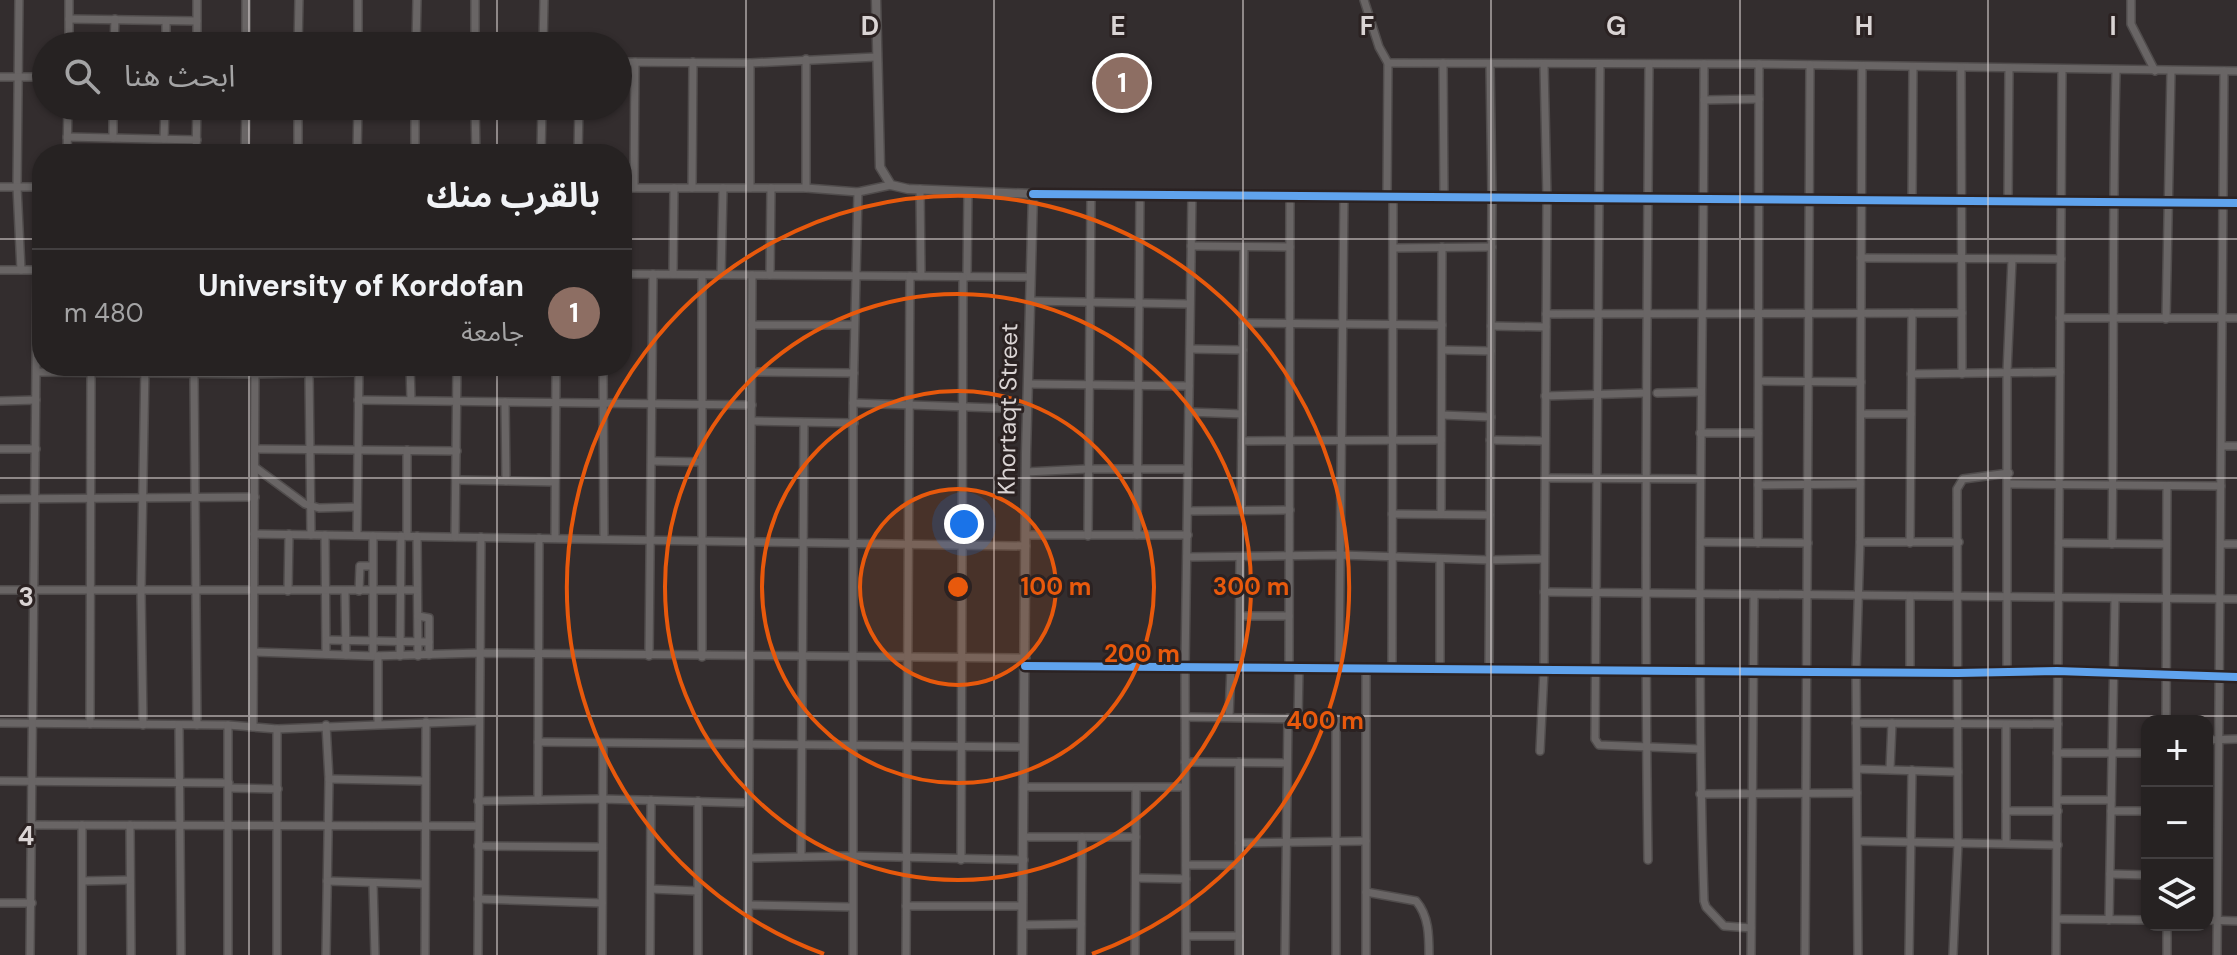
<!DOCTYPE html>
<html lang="ar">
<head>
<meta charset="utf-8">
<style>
	body { margin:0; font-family:"DM Sans","Noto Sans Arabic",sans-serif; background:#322f2f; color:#f1f3f6; direction:rtl }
	.controls { position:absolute; right:24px; bottom:24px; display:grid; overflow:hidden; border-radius:16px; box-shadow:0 2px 6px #0004 }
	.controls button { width:72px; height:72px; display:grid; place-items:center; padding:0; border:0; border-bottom:2px solid #423f40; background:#262222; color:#f1f3f6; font:40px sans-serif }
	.you { position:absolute; left:964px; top:524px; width:28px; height:28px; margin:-20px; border:6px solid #fff; border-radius:50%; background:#1a73e8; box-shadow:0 0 0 12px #1a73e833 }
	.badge { display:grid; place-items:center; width:52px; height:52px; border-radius:50%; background:#db2777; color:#fff; font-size:26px; font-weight:700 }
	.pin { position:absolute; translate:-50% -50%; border:4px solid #fff; box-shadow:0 2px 8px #0006 }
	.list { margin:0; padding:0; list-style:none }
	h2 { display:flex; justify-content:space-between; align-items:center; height:104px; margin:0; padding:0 32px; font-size:34px }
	h2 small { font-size:26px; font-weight:400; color:#a4a4a5 }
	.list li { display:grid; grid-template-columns:52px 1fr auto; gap:24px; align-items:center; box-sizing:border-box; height:128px; padding:0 32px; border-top:2px solid #423f40 }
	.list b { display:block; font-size:30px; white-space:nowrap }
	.list p { margin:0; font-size:26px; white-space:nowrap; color:#a4a4a5 }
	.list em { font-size:26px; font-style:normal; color:#a4a4a5 }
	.icon { flex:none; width:44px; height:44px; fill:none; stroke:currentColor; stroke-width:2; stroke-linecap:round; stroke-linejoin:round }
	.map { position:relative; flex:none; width:2237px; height:955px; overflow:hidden; direction:ltr }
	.search { position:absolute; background:#262222; box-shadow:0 2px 6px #0004; left:32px; top:32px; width:600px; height:88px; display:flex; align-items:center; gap:20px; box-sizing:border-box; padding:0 28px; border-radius:44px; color:#a4a4a5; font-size:30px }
	.panel { position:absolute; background:#262222; box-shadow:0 2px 6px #0004; left:32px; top:144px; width:600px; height:232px; border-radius:32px; direction:rtl }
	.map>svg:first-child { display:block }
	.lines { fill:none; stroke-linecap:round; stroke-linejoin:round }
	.minor-casing { stroke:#504c4c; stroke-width:10 }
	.tertiary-casing { stroke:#504c4c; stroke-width:11 }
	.minor { stroke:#696565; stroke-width:7 }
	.tertiary { stroke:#696565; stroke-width:8 }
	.cycleway-casing { stroke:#2b2222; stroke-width:13 }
	.cycleway { stroke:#60a3ed; stroke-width:8 }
	.grid { fill:none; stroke:#dad4d4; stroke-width:2; stroke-opacity:0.55 }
	.ring { fill:none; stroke:#e8590c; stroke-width:4 }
	.labels { text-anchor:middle; stroke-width:6; stroke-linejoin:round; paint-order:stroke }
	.street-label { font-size:24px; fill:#dad4d4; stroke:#2b2222 }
	.grid-label { font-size:26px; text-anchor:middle; font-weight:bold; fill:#dad4d4; stroke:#2b2222; stroke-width:6; stroke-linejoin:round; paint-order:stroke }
	.centre { fill:#e8590c; stroke:#2b2222; stroke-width:4 }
	.ring-label { font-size:24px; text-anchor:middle; font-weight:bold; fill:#e8590c; stroke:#2b2222; stroke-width:6; stroke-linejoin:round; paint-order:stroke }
</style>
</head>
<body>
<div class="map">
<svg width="2237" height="955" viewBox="0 0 2237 955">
	<rect width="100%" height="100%" fill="#332d2e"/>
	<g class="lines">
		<defs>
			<g id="minor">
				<polyline points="19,0 17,187 21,270"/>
				<polyline points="246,0 246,46"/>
				<polyline points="475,0 475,46"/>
				<polyline points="1364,0 1379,47 1388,63 1387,197"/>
				<polyline points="2131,0 2131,24 2155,71"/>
				<polyline points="69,19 197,21"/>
				<polyline points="69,46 69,0"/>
				<polyline points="114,46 115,19"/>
				<polyline points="166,46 166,21"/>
				<polyline points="197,46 197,0"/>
				<polyline points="298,46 299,0"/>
				<polyline points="358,46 358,0"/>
				<polyline points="416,46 417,0"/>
				<polyline points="543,46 544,0"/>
				<polyline points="618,62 750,63 876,57"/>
				<polyline points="1388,63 1759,64 2237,71"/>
				<polyline points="1443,63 1444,197"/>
				<path d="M1704,64c0,279 -9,558 0,837l2,6 18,19 27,2"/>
				<polyline points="1600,65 1595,739 1599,745 1700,749"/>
				<polyline points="1961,68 1962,374"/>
				<polyline points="0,77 46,77"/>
				<polyline points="1704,100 1759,99"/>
				<polyline points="475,106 476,154"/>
				<polyline points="67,137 197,140"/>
				<polyline points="113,138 113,106"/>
				<polyline points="164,139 165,106"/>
				<polyline points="67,154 68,106"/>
				<polyline points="196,154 197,106"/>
				<polyline points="245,154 246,106"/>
				<polyline points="298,154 298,106"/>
				<polyline points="357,154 358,106"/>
				<polyline points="415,154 415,106"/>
				<polyline points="541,154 542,106"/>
				<polyline points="578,154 579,106"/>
				<polyline points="0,187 42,187"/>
				<polyline points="622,188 806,188 858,192 891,185"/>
				<polyline points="625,188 626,274"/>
				<polyline points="634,188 635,62"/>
				<polyline points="692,188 693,62"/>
				<polyline points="750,188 750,63"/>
				<polyline points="806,188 806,59"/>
				<polyline points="920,189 921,276"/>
				<polyline points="1033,194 2237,203"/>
				<polyline points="1912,201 1913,67"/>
				<polyline points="2008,202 2009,69"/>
				<polyline points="1191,246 1290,247"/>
				<polyline points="1394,248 1492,247"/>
				<polyline points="1861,258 2061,259"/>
				<polyline points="0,270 42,270"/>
				<polyline points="622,274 1030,277"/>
				<polyline points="673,274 674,188"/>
				<polyline points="702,275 702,657"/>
				<polyline points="721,275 723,188"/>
				<polyline points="770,275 771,188"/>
				<polyline points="967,277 968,192"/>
				<polyline points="1030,301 1190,304"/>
				<polyline points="1546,314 1962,313"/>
				<polyline points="2060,318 2237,318"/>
				<polyline points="2166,319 2171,71"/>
				<polyline points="1243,323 1442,325"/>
				<polyline points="752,325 854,325"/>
				<polyline points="1491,326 1546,327"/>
				<polyline points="1190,349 1243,350"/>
				<polyline points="1443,350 1491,351"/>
				<polyline points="410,366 411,400"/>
				<polyline points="603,366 604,539"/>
				<polyline points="37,372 255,374 359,372"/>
				<polyline points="752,372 854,373"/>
				<polyline points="309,373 311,535"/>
				<polyline points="194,374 197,725"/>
				<polyline points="1911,374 2060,372"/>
				<polyline points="1759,381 1861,382"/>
				<polyline points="1028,384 1189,386"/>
				<polyline points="1657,393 1701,392"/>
				<polyline points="1545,396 1646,393"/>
				<polyline points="358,400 752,405"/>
				<polyline points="0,401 36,400"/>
				<polyline points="505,402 506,481"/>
				<polyline points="853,403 1027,409"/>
				<polyline points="1189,412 1242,414"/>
				<polyline points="1861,414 1911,414"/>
				<polyline points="1442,415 1491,417"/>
				<polyline points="752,421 854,423"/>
				<polyline points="1700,433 1758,433"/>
				<polyline points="1490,440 1545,441"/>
				<polyline points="1242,441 1441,440"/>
				<polyline points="2222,446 2237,446"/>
				<polyline points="0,449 36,449"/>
				<polyline points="256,449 457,451"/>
				<polyline points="407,450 407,536"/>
				<polyline points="652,461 700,462"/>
				<polyline points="256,468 305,504 319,508 357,507"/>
				<polyline points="1026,472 1087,469 1188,469"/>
				<polyline points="1545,478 1700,479"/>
				<polyline points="456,480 555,482"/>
				<polyline points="2009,484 2221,486"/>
				<polyline points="1758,485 1860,484"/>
				<polyline points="0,499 255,497"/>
				<polyline points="1188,511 1290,510"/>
				<polyline points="1241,511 1244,247"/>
				<polyline points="1392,514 1490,515"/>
				<polyline points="1441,514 1442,247"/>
				<polyline points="254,534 1026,546"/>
				<polyline points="325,535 326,654"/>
				<polyline points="357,535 359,366"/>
				<polyline points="1026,535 1188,535"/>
				<polyline points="1137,535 1140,195"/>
				<polyline points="417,536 418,656"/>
				<polyline points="1088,536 1091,195"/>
				<polyline points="455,537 457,366"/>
				<polyline points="555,538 556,366"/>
				<polyline points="1701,542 1808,543"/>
				<polyline points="1860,542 1959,542"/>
				<polyline points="1758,543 1759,64"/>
				<polyline points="1910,543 1912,313"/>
				<polyline points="2059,543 2166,544"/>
				<path d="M2112,544c2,-158 0,-316 4,-473"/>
				<polyline points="2221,544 2237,544"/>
				<polyline points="1187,557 1341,555 1489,560 1544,559"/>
				<polyline points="1440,559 1440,669"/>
				<polyline points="0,590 417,590"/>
				<polyline points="288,591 289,534"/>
				<polyline points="345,591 346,655"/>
				<polyline points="359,591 360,566 372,566"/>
				<polyline points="1544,592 2237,599"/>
				<polyline points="418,616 429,618 429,655"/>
				<polyline points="1240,616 1289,616"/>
				<polyline points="327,640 429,642"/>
				<polyline points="254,652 373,656 480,653 1026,658"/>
				<polyline points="373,656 373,536"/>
				<polyline points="378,656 378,724"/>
				<polyline points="400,656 401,536"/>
				<polyline points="649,656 653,274"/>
				<polyline points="1025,666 1958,673 2057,671 2237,677"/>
				<polyline points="1239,668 1240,557"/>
				<polyline points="1339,668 1344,196"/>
				<polyline points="1489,668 1492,198 1490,64"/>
				<polyline points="1289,669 1290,195"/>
				<polyline points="1392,669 1393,197"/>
				<polyline points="2007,671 2007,372 2012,260"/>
				<polyline points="1910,673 1910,596"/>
				<polyline points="1185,717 1366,720"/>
				<polyline points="1229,717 1231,668"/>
				<polyline points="1298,719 1299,669"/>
				<polyline points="2166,721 2167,486"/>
				<polyline points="0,723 228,725 277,729 479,721"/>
				<polyline points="1856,723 2058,724"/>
				<polyline points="90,724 91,372"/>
				<polyline points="143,725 141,591 145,366"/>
				<polyline points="179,725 181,955"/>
				<polyline points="326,725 329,779 326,955"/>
				<polyline points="253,727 255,366"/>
				<polyline points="2207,740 2237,739"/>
				<polyline points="538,742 1023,747"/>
				<polyline points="1540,751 1544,670 1547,198 1544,65"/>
				<polyline points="2057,753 2147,753"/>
				<polyline points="1185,762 1286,763"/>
				<polyline points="1857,769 1958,772"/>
				<polyline points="1890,769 1892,723"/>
				<polyline points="329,779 424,781"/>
				<polyline points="0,781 229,783"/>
				<polyline points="1023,787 1184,787"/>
				<polyline points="229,788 278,789"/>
				<polyline points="1700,794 1857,793"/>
				<polyline points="538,800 539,538"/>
				<polyline points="2058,800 2111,800"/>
				<polyline points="478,801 602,799 747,803"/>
				<polyline points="698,801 698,955"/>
				<polyline points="2006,811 2058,811"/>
				<polyline points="2111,811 2147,811"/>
				<polyline points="32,825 478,826"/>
				<polyline points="130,825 131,955"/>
				<polyline points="1023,837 1136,837"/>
				<polyline points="1858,841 2058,845"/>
				<polyline points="1239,843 1366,841"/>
				<polyline points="2006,843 2006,725"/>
				<polyline points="478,846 601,847"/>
				<polyline points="801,857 804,423"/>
				<polyline points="749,858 852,856 1024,860"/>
				<polyline points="961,860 963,277"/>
				<path d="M1648,860c-4,-266 -1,-530 1,-796"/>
				<polyline points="1186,865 1239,865"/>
				<polyline points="2110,874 2147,875"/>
				<polyline points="1136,878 1186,879"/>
				<polyline points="83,881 130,880"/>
				<polyline points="327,881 424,884"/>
				<polyline points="373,883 375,955"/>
				<polyline points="651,889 698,891"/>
				<path d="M1366,892l50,9c13,15 13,35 13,54"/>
				<polyline points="478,899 602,903"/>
				<polyline points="0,903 32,903"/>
				<polyline points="749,905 852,907"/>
				<polyline points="906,906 1022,906"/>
				<polyline points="2057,919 2147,920"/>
				<polyline points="2109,920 2115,599"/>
				<polyline points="2207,920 2237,921"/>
				<polyline points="1023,925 1081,924"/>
				<polyline points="1187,936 1239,936"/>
				<polyline points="30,955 37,270"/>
				<polyline points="82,955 82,825"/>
				<polyline points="228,955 228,725"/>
				<polyline points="277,955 277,729"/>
				<polyline points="425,955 426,722"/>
				<polyline points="478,955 481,537"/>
				<polyline points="602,955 603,743"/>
				<polyline points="650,955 651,800"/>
				<polyline points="748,955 752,275"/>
				<polyline points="853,955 853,403 858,192"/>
				<polyline points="906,955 910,276"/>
				<polyline points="1081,955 1082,837"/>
				<polyline points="1135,955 1136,789"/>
				<polyline points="1186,955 1185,667 1192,195"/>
				<polyline points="1239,955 1239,762"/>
				<polyline points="1285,955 1288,718"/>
				<polyline points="1336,955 1336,719"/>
				<polyline points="1366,955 1366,669"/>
				<polyline points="1751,955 1754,595"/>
				<polyline points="1805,955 1810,65"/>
				<polyline points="1858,955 1856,672 1860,542 1862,66"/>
				<polyline points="1909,955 1912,770"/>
				<polyline points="1953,955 1958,843 1957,489 1963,479 2009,473"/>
				<polyline points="2056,955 2062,70"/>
				<polyline points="2167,955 2167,925"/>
				<polyline points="2217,955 2224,71"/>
			</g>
			<polyline id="tertiary" points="876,0 880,167 891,185 908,189 1033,194 1026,453 1022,955"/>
		</defs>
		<use href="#minor" class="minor-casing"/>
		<use href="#tertiary" class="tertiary-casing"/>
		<use href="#minor" class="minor"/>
		<use href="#tertiary" class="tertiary"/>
		<defs>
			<g id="cycleway">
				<polyline points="1033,194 2237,203"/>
				<polyline points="1025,666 1958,673 2057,671 2237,677"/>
			</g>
		</defs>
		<use href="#cycleway" class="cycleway-casing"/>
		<use href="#cycleway" class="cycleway"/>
	</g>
	<path class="grid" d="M249,0v46M497,0v46M746,0v955M994,0v955M1243,0v955M1491,0v955M1740,0v955M1988,0v955M249,106v48M497,106v48M0,239h42M622,239h1615M249,366v589M497,366v589M0,478h2237M0,716h2237"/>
	<circle cx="958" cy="587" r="98" fill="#e8590c" fill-opacity=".12"/>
	<g class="ring">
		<circle cx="958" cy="587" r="98"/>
		<circle cx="958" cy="587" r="196"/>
		<circle cx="958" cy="587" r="293"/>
		<path d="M824 954A391 391 0 1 1 1092 954"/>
	</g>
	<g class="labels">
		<g class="street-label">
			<text transform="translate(1008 409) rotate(-89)" y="8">Khortaqt Street</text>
		</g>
	</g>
	<g class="grid-label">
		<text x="870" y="35">D</text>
		<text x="1118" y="35">E</text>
		<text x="1367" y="35">F</text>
		<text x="1616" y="35">G</text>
		<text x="1864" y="35">H</text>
		<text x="2113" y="35">I</text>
		<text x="26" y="606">3</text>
		<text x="26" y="845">4</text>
	</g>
	<circle cx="958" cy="587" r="12" class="centre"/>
	<g class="ring-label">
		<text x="1056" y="595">100 m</text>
		<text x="1251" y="595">300 m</text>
		<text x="1142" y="662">200 m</text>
		<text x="1325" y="729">400 m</text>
	</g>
</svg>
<div class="controls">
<button>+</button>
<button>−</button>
<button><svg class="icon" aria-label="layers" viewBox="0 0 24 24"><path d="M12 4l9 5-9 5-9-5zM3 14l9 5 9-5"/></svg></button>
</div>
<div class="you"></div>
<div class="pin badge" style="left:1122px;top:83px;background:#8d6e63">1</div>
<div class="search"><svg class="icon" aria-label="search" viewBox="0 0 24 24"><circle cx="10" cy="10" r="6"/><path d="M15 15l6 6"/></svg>ابحث هنا</div>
<section class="panel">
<h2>بالقرب منك<small></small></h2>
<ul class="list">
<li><span class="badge" style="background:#8d6e63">1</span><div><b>University of Kordofan</b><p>جامعة</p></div><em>480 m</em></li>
</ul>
</section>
</div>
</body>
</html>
